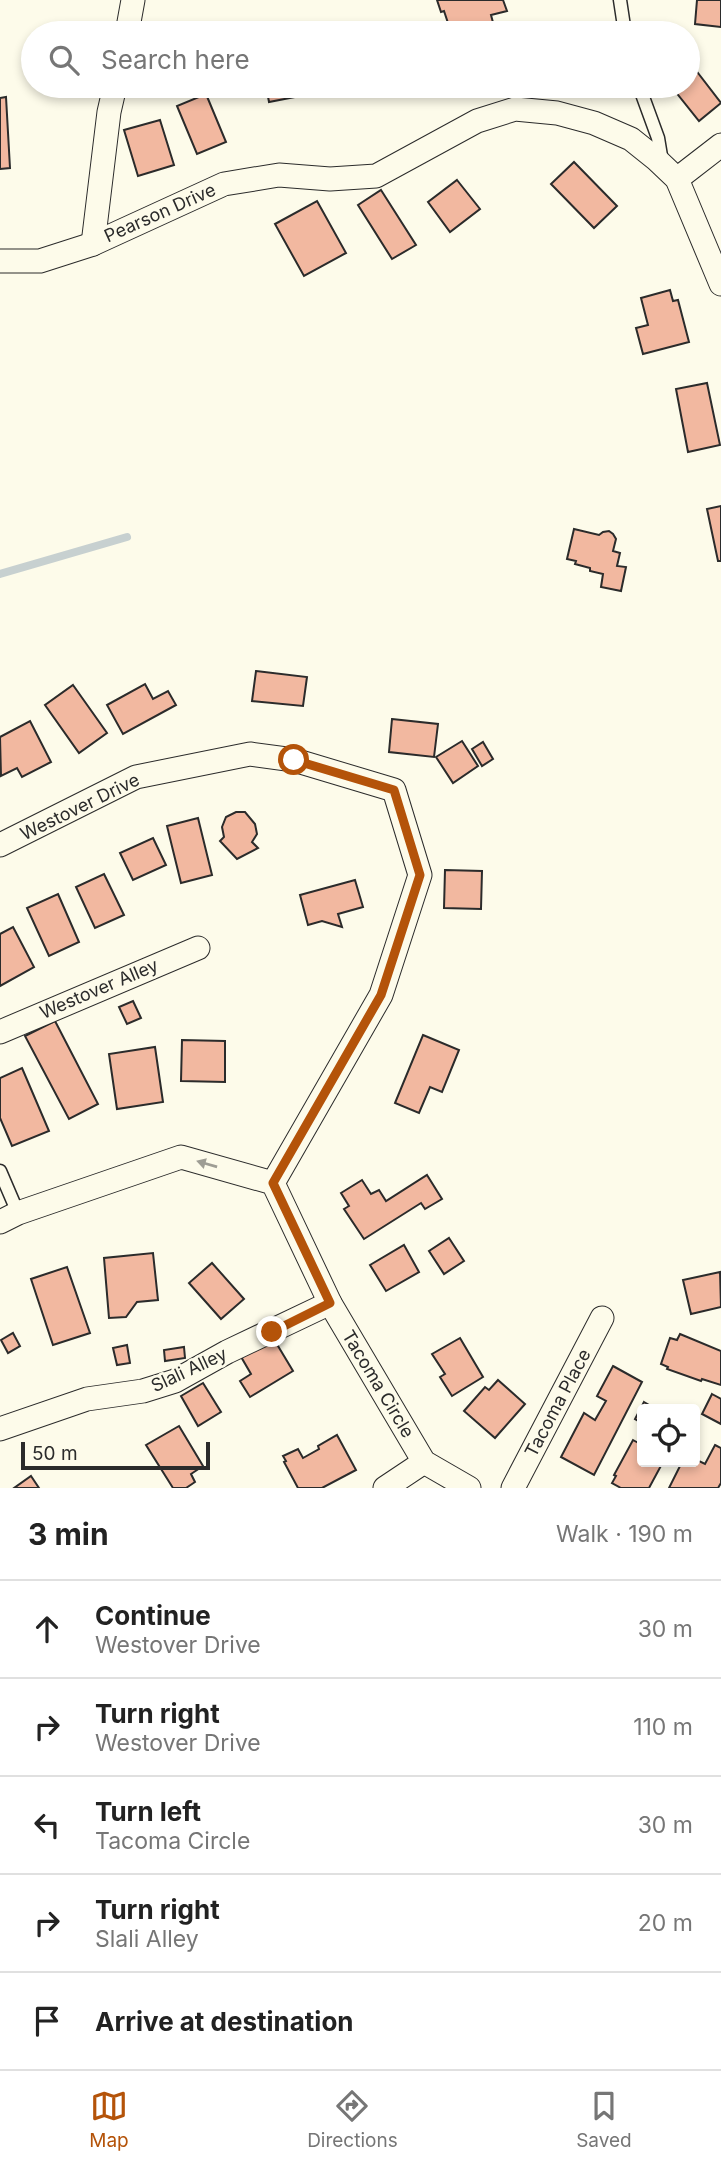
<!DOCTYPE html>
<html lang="en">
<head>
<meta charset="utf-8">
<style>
	body { margin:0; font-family:Inter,sans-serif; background:#f2f2f2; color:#222 }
	.controls { position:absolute; right:21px; bottom:21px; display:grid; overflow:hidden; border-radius:7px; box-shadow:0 4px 10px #0003 }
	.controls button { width:63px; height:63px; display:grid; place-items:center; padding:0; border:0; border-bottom:2px solid #e0e0e0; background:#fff; color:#222; font:35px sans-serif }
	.scale { position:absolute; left:21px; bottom:18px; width:189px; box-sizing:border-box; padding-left:7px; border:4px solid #2b2b2b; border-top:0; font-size:19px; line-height:24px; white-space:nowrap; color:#2b2b2b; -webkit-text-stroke:5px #fdfbea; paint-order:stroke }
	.stop { position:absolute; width:21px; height:21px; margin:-16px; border:5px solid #b45309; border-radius:50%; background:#fff }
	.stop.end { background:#b45309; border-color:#fff; box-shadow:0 2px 7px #0008 }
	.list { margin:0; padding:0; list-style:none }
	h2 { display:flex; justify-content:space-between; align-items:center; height:91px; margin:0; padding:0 28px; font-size:30px }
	h2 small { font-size:23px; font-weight:400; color:#767676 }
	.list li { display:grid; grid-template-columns:46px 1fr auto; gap:21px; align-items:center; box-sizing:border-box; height:98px; padding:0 28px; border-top:2px solid #e0e0e0 }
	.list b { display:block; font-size:26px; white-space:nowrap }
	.list p { margin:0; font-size:23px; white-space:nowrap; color:#767676 }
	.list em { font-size:23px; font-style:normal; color:#767676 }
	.icon { flex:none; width:38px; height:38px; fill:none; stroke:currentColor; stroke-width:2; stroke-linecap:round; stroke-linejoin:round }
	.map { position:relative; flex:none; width:721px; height:1488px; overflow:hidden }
	.search { position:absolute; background:#fff; box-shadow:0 4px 10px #0003; left:21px; right:21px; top:21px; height:77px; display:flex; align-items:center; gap:18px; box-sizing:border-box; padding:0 24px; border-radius:38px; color:#767676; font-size:26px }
	.sheet { height:581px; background:#fff }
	nav { display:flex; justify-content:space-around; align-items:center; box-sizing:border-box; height:98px; border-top:2px solid #e0e0e0; background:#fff; font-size:19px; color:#767676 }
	nav a { display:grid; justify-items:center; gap:4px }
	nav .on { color:#b45309 }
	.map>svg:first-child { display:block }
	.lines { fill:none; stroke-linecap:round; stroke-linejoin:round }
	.stream { stroke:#c7d0d0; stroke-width:8 }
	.building { fill:#f2b8a0; stroke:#2b2b2b; stroke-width:2 }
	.lane-casing { stroke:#2b2b2b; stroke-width:15 }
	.street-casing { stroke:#2b2b2b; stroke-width:25 }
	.lane { stroke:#fdfbea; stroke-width:12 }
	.street { stroke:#fdfbea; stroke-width:23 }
	.oneway { fill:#9e9d94 }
	.route { stroke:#b45309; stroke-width:9 }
	.labels { text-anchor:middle; stroke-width:5; stroke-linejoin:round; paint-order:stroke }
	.street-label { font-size:18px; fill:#2b2b2b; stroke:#fdfbea }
</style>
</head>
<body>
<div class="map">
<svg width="721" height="1488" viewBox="0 0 721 1488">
	<rect width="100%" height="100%" fill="#fdfbea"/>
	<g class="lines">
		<polyline class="stream" points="0,574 127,537"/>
	</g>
	<g class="building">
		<polygon points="437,0 503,0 507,11 491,15 495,30 484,33 459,33 456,24 449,26 444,11 441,12"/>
		<polygon points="697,0 721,0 721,27 695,24"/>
		<polygon points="688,60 721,103 699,121 671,86 688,86"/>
		<polygon points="266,86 330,86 331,90 269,102"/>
		<polygon points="206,94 226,142 197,154 177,106"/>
		<polygon points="6,97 10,168 0,169 0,98"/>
		<polygon points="160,120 174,165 138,176 124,130"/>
		<polygon points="574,162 617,206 594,228 551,184"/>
		<polygon points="457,180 480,209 450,232 428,202"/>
		<polygon points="381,190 416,245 392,259 358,205"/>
		<polygon points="317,201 346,253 304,276 275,224"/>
		<polygon points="670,290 673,301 678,300 689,342 643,354 636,328 648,325 641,298"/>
		<polygon points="707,383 720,445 688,452 676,389"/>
		<polygon points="721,506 721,561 718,561 707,509"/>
		<polygon points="574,529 599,535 603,532 609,531 613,534 616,539 613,551 620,553 617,566 626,567 621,591 601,587 603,574 590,571 590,568 575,564 576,561 567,559"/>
		<polygon points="256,671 307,677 303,706 252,701"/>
		<polygon points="145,684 153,699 168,691 176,705 123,734 107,705"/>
		<polygon points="73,685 107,733 79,753 45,705"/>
		<polygon points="392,719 438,724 434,757 389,752"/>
		<polygon points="30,721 51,762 22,777 17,768 1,776 0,737"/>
		<polygon points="462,741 478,766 453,783 436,757"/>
		<polygon points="483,742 493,759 482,766 472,749"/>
		<polygon points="236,812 245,812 255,824 257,834 252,842 258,848 237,859 220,841 224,837 222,827 226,817"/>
		<polygon points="198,818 212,875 181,883 167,826"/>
		<polygon points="153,838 166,865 133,880 120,853"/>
		<polygon points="445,870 482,871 481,909 444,908"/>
		<polygon points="104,874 124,915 95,928 76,887"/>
		<polygon points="355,880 363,907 338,914 342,927 322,921 308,925 300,895"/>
		<polygon points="58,894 79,942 49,956 27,908"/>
		<polygon points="13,927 34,967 0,986 0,934"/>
		<polygon points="133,1001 141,1018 127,1024 119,1007"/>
		<polygon points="55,1021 98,1104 69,1119 25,1036"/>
		<polygon points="423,1035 459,1050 442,1092 430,1087 419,1113 395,1103"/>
		<polygon points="182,1040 225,1041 225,1082 181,1081"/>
		<polygon points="155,1047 163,1102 117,1109 109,1054"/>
		<polygon points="22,1068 49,1131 12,1146 0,1118 0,1078"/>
		<polygon points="427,1175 442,1199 425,1209 421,1203 364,1239 344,1209 349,1206 341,1193 362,1180 371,1194 379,1190 386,1201"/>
		<polygon points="449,1238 464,1261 444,1274 429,1251"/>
		<polygon points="404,1245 419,1272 386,1291 370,1265"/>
		<polygon points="153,1253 158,1300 137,1302 126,1317 109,1318 104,1258"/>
		<polygon points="212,1263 244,1299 221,1319 189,1283"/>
		<polygon points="67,1267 90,1333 53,1345 31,1279"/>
		<polygon points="720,1272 721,1307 691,1314 683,1280"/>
		<polygon points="13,1333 20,1346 8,1353 1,1340"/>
		<polygon points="680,1334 721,1351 721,1385 702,1379 701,1381 667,1369 668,1367 661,1364 670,1338 677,1340"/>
		<polygon points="272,1336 293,1371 250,1397 240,1381 251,1374 240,1355"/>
		<polygon points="460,1338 483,1377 452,1396 440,1377 445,1374 432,1354"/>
		<polygon points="127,1345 130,1363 117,1365 113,1348"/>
		<polygon points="184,1347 185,1358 165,1361 164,1350"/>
		<polygon points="613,1366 642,1382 594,1475 561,1457 584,1413 595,1420 606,1401 597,1396"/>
		<polygon points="498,1380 525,1404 495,1438 464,1411 485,1387 489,1390"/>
		<polygon points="203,1383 221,1412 198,1426 181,1396"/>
		<polygon points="712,1394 721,1399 721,1424 702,1414"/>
		<polygon points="644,1402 656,1409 642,1409 642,1423 635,1419"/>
		<polygon points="179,1426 203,1466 191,1474 195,1482 186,1488 173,1488 146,1445"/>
		<polygon points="337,1435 356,1470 322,1488 298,1488 284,1462 286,1461 283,1456 298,1449 303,1458 319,1449 318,1446"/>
		<polygon points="633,1440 642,1445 642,1462 663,1462 649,1488 621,1488 612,1483 616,1476 614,1475"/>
		<polygon points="715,1445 721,1448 721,1483 718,1488 669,1488 682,1462 695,1462 695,1459 705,1464"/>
		<polygon points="31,1476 39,1488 14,1488"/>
	</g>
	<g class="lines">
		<defs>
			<g id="lane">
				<polyline points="620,0 625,33"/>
				<polyline points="639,86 658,138 662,162"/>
				<polyline points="0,1171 18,1213"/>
			</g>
			<g id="street">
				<polyline points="127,33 133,0"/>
				<polyline points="677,179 721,145"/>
				<polyline points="93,244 109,112 115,86"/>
				<polyline points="0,261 40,261 93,244 224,184 279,175 330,179 376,176 477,121 515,109 557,113 594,123 631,139 656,159 677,179 721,284"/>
				<polyline points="0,845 136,777 250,754 294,760 394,790 420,875 381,995 273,1183"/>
				<polyline points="0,1032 198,948"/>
				<polyline points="0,1222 18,1213 181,1157 273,1183 330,1303 424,1462 469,1488"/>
				<polyline points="0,1429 87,1399 143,1391 175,1381 227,1352 330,1303"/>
				<polyline points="385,1488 424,1462"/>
				<polyline points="513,1488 602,1318"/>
			</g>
		</defs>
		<use href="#lane" class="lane-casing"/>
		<use href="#street" class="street-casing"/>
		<use href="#lane" class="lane"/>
		<use href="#street" class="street"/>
	</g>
	<defs><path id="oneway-solid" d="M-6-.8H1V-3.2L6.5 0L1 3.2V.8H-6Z" transform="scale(1.75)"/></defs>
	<use class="oneway" href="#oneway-solid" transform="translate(207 1164) rotate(-164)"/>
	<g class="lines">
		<polyline class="route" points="272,1332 330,1303 273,1183 381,995 420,875 394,790 294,760"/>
	</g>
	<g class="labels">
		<g class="street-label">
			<text transform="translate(160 213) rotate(-24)" y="6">Pearson Drive</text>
			<text transform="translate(80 807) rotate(-26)" y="6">Westover Drive</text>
			<text transform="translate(99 989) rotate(-23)" y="6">Westover Alley</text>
			<text transform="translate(189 1370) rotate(-25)" y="6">Slali Alley</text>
			<text transform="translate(378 1384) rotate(59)" y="6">Tacoma Circle</text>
			<text transform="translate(558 1403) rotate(-62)" y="6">Tacoma Place</text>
		</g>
	</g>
</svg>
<div class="controls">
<button><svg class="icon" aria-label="locate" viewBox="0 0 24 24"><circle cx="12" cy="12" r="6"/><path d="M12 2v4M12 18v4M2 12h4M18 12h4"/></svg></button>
</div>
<div class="scale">50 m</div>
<div class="stop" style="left:294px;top:760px"></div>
<div class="stop end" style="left:272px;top:1332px"></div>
<div class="search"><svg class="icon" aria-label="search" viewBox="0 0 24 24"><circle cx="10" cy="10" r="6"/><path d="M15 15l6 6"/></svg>Search here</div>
</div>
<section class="sheet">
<h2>3 min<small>Walk · 190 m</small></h2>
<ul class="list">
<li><svg class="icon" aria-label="ahead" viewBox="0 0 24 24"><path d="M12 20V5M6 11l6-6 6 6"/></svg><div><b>Continue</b><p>Westover Drive</p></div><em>30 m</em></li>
<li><svg class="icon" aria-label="right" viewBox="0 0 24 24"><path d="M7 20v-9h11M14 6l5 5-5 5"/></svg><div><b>Turn right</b><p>Westover Drive</p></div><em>110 m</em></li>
<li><svg class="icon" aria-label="left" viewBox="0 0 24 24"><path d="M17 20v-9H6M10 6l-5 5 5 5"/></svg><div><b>Turn left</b><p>Tacoma Circle</p></div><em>30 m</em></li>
<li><svg class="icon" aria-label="right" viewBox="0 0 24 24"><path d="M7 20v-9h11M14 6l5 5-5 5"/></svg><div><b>Turn right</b><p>Slali Alley</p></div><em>20 m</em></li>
<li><svg class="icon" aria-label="arrive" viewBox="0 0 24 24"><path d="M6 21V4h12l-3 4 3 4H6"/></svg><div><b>Arrive at destination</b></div></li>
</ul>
</section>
<nav>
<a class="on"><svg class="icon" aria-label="map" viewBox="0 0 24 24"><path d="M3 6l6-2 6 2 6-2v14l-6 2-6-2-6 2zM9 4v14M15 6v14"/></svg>Map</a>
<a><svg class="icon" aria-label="directions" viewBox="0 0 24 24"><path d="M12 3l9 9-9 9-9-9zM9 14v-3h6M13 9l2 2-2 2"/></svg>Directions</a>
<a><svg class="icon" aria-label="saved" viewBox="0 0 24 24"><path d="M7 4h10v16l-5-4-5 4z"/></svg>Saved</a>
</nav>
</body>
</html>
